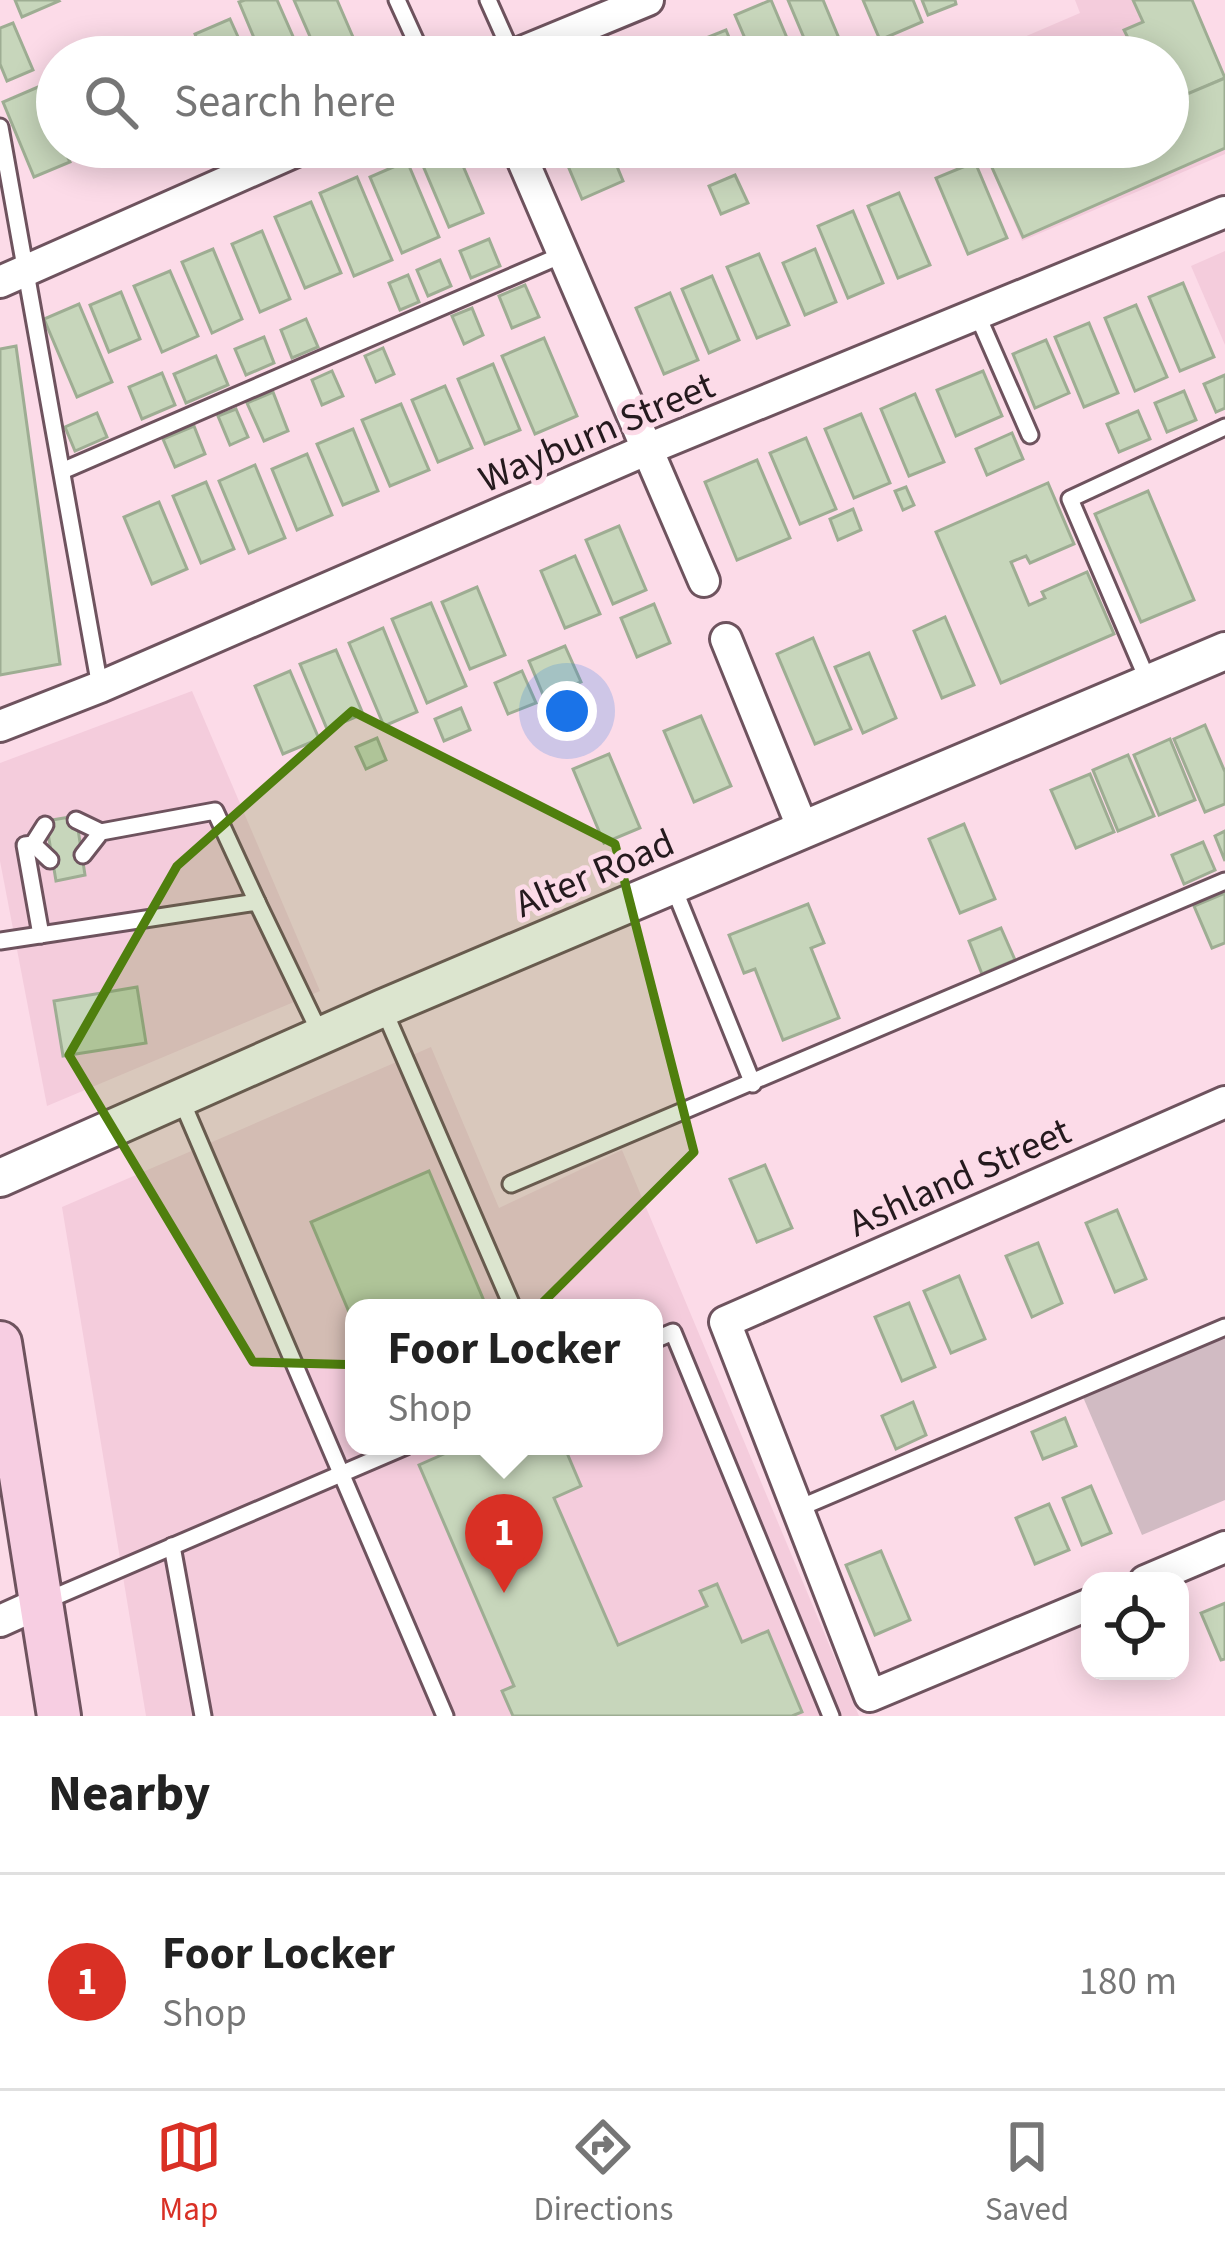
<!DOCTYPE html>
<html lang="en">
<head>
<meta charset="utf-8">
<style>
	body { margin:0; font-family:"Source Sans 3",sans-serif; background:#f6f6f6; color:#222 }
	.controls { position:absolute; right:36px; bottom:36px; display:grid; overflow:hidden; border-radius:24px; box-shadow:0 6px 30px #0003 }
	.controls button { width:108px; height:108px; display:grid; place-items:center; padding:0; border:0; border-bottom:3px solid #e0e0e0; background:#fff; color:#222; font:60px sans-serif }
	.you { position:absolute; left:567px; top:711px; width:42px; height:42px; margin:-30px; border:9px solid #fff; border-radius:50%; background:#1a73e8; box-shadow:0 0 0 18px #1a73e833 }
	.badge { display:grid; place-items:center; width:78px; height:78px; border-radius:50%; background:#d93025; color:#fff; font-size:39px; font-weight:700 }
	.pin { position:absolute; translate:-50% -99px; filter:drop-shadow(0 3px 6px #0008) }
	.pin::after { content:''; position:absolute; top:63px; width:42px; height:36px; background:inherit; clip-path:polygon(0 0,100% 0,50% 100%) }
	.popup { position:absolute; left:345px; top:1299px; width:318px; height:156px; box-sizing:border-box; display:grid; place-content:center; border-radius:24px; background:#fff; filter:drop-shadow(0 3px 9px #0005); font-size:39px; white-space:nowrap; color:#767676 }
	.popup b { font-size:45px; color:#222 }
	.popup::after { content:''; position:absolute; left:50%; top:100%; margin-left:-24px; border:24px solid transparent; border-top-color:#fff }
	.list { margin:0; padding:0; list-style:none }
	h2 { display:flex; justify-content:space-between; align-items:center; height:156px; margin:0; padding:0 48px; font-size:51px }
	h2 small { font-size:39px; font-weight:400; color:#767676 }
	.list li { display:grid; grid-template-columns:78px 1fr auto; gap:36px; align-items:center; box-sizing:border-box; height:216px; padding:0 48px; border-top:3px solid #e0e0e0 }
	.list b { display:block; font-size:45px; white-space:nowrap }
	.list p { margin:0; font-size:39px; white-space:nowrap; color:#767676 }
	.list em { font-size:39px; font-style:normal; color:#767676 }
	.icon { flex:none; width:66px; height:66px; fill:none; stroke:currentColor; stroke-width:2; stroke-linecap:round; stroke-linejoin:round }
	.map { position:relative; flex:none; width:1225px; height:1716px; overflow:hidden }
	.search { position:absolute; background:#fff; box-shadow:0 6px 30px #0003; left:36px; right:36px; top:36px; height:132px; display:flex; align-items:center; gap:30px; box-sizing:border-box; padding:0 42px; border-radius:66px; color:#767676; font-size:45px }
	.sheet { height:372px; background:#fff }
	nav { display:flex; justify-content:space-around; align-items:center; box-sizing:border-box; height:168px; border-top:3px solid #e0e0e0; background:#fff; font-size:33px; color:#767676 }
	nav a { display:grid; justify-items:center; gap:6px }
	nav .on { color:#d93025 }
	.map>svg:first-child { display:block }
	.built { fill:#f4ccdc; fill-rule:evenodd }
	.green { fill:#d1bbc3 }
	.building { fill:#c7d6bb; stroke:#9ead93; stroke-width:3 }
	.lines { fill:none; stroke-linecap:round; stroke-linejoin:round }
	.service-casing { stroke:#6e535e; stroke-width:21 }
	.minor-casing { stroke:#6e535e; stroke-width:36 }
	.tertiary-casing { stroke:#6e535e; stroke-width:42 }
	.secondary-casing { stroke:#6e535e; stroke-width:48 }
	.service { stroke:#fff; stroke-width:15 }
	.minor { stroke:#fff; stroke-width:30 }
	.tertiary { stroke:#fff; stroke-width:36 }
	.secondary { stroke:#f7cee2; stroke-width:42 }
	.marked { fill:#4f7f0e; fill-opacity:0.2; stroke:#4f7f0e; stroke-width:9; stroke-linejoin:round }
	.labels { text-anchor:middle; stroke-width:10; stroke-linejoin:round; paint-order:stroke }
	.street-label { font-size:39px; fill:#251a1e; stroke:#fcdbe8 }
</style>
</head>
<body>
<div class="map">
<svg width="1225" height="1716" viewBox="0 0 1225 1716">
	<rect width="100%" height="100%" fill="#fcdbe8"/>
	<g class="built">
		<polygon points="1075,0 1190,0 1225,84 1225,154 1022,241 982,147 1168,147 1168,57 978,57 1080,13"/>
		<polygon points="1225,251 1225,345 1191,266"/>
		<polygon points="192,691 320,991 47,1106 0,861 0,763"/>
		<path d="M431,1047l68,161 123,-58 237,566h-713l-84,-509zM354,1308h300v138h-300z"/>
	</g>
	<polygon class="green" points="1225,1336 1225,1500 1142,1535 1083,1397"/>
	<g class="building">
		<polygon points="15,0 58,0 59,1 22,17"/>
		<polygon points="245,0 277,0 302,57 262,57 239,2"/>
		<polygon points="294,0 337,0 356,44 319,57"/>
		<polygon points="771,0 795,57 753,57 735,15"/>
		<polygon points="788,0 823,0 843,48 812,57"/>
		<polygon points="863,0 913,0 922,22 880,40"/>
		<polygon points="922,0 955,0 956,4 928,15"/>
		<polygon points="1133,0 1192,0 1225,78 1175,100 1168,84 1168,57 1156,57 1151,45 1135,52 1124,30 1143,22"/>
		<polygon points="230,19 247,57 204,57 195,34"/>
		<polygon points="13,23 33,70 7,81 0,64 0,28"/>
		<polygon points="726,30 737,57 697,57 691,44"/>
		<polygon points="1051,39 1059,57 1009,57"/>
		<polygon points="124,41 131,57 91,57 90,56"/>
		<polygon points="677,45 682,57 649,57"/>
		<polygon points="1225,78 1225,148 1023,237 990,163 1001,158 996,147 1168,147 1168,102"/>
		<polygon points="38,87 57,132 57,147 63,147 70,162 34,177 3,102"/>
		<polygon points="78,147 113,147 83,160"/>
		<polygon points="455,147 483,213 449,227 421,161"/>
		<polygon points="560,147 609,147 623,181 582,199"/>
		<polygon points="407,161 439,237 402,253 370,177"/>
		<polygon points="975,162 1007,238 968,254 936,178"/>
		<polygon points="735,175 748,203 721,214 709,186"/>
		<polygon points="357,177 392,260 354,276 320,193"/>
		<polygon points="899,193 930,265 898,278 868,206"/>
		<polygon points="311,202 341,273 305,288 275,217"/>
		<polygon points="853,211 883,283 848,298 818,226"/>
		<polygon points="262,231 290,299 260,312 232,244"/>
		<polygon points="489,239 500,266 471,278 460,251"/>
		<polygon points="213,249 242,319 212,333 182,262"/>
		<polygon points="815,249 836,302 805,315 783,263"/>
		<polygon points="759,254 789,325 757,338 727,267"/>
		<polygon points="440,260 451,286 428,296 417,270"/>
		<polygon points="170,271 198,336 162,352 134,286"/>
		<polygon points="408,275 419,302 400,310 389,283"/>
		<polygon points="712,276 739,340 709,353 682,289"/>
		<polygon points="1183,283 1214,357 1180,371 1149,297"/>
		<polygon points="525,285 539,317 512,328 499,296"/>
		<polygon points="121,292 140,339 109,352 90,305"/>
		<polygon points="670,293 698,360 664,374 636,308"/>
		<polygon points="79,304 112,382 77,397 44,319"/>
		<polygon points="1136,305 1167,377 1135,391 1105,318"/>
		<polygon points="472,308 483,335 464,344 452,316"/>
		<polygon points="306,319 318,347 292,358 281,330"/>
		<polygon points="1089,323 1118,393 1084,407 1055,337"/>
		<polygon points="264,337 274,363 246,375 235,349"/>
		<polygon points="544,338 577,416 535,434 502,356"/>
		<polygon points="1046,340 1069,393 1035,408 1013,354"/>
		<polygon points="16,346 60,664 0,675 0,349"/>
		<polygon points="383,348 394,374 376,382 365,356"/>
		<polygon points="216,356 228,385 186,403 174,374"/>
		<polygon points="493,364 520,430 485,444 458,379"/>
		<polygon points="332,371 343,396 322,405 312,380"/>
		<polygon points="983,371 1002,416 956,436 937,390"/>
		<polygon points="162,373 175,405 142,419 129,387"/>
		<polygon points="1225,375 1225,408 1216,412 1204,384"/>
		<polygon points="445,386 472,448 438,462 412,400"/>
		<polygon points="1184,391 1196,420 1167,432 1155,403"/>
		<polygon points="273,392 288,431 264,441 247,403"/>
		<polygon points="915,394 944,462 909,476 881,409"/>
		<polygon points="401,404 429,470 390,486 362,420"/>
		<polygon points="236,409 248,437 230,445 218,416"/>
		<polygon points="1138,411 1150,439 1119,452 1107,424"/>
		<polygon points="97,413 107,437 75,451 65,427"/>
		<polygon points="861,414 890,483 854,498 825,429"/>
		<polygon points="194,426 205,454 175,467 163,439"/>
		<polygon points="353,429 378,491 343,505 317,444"/>
		<polygon points="1012,433 1023,459 987,475 976,449"/>
		<polygon points="806,438 836,509 800,524 770,453"/>
		<polygon points="307,454 332,515 297,530 272,469"/>
		<polygon points="757,460 790,538 737,560 705,482"/>
		<polygon points="255,465 285,538 249,553 219,481"/>
		<polygon points="206,482 234,549 201,563 173,496"/>
		<polygon points="1048,483 1074,544 1030,563 1026,556 1011,562 1029,605 1045,598 1042,592 1087,572 1114,634 1001,683 936,532"/>
		<polygon points="906,487 914,505 903,510 895,491"/>
		<polygon points="1148,491 1194,600 1141,622 1095,514"/>
		<polygon points="159,502 187,569 152,584 124,517"/>
		<polygon points="853,509 861,530 838,540 830,519"/>
		<polygon points="619,526 646,590 613,604 586,540"/>
		<polygon points="575,556 600,614 565,628 541,571"/>
		<polygon points="477,587 505,655 470,669 442,602"/>
		<polygon points="431,603 466,686 427,703 392,619"/>
		<polygon points="654,604 670,643 637,657 621,618"/>
		<polygon points="945,617 974,685 942,698 914,631"/>
		<polygon points="383,628 417,712 384,726 349,643"/>
		<polygon points="813,638 851,729 815,744 777,654"/>
		<polygon points="565,646 581,682 544,697 529,661"/>
		<polygon points="336,650 363,714 327,729 300,664"/>
		<polygon points="869,653 896,718 863,733 835,667"/>
		<polygon points="290,671 319,739 283,754 255,686"/>
		<polygon points="522,671 536,703 508,714 495,683"/>
		<polygon points="461,708 470,730 444,741 435,719"/>
		<polygon points="701,716 731,786 694,802 664,731"/>
		<polygon points="1205,725 1225,772 1225,804 1205,812 1174,739"/>
		<polygon points="377,738 386,760 366,769 356,747"/>
		<polygon points="1170,739 1195,800 1159,815 1134,755"/>
		<polygon points="609,754 640,828 604,843 573,769"/>
		<polygon points="1128,755 1154,816 1118,831 1093,770"/>
		<polygon points="1090,774 1114,832 1076,848 1051,790"/>
		<polygon points="76,816 85,875 56,881 46,821"/>
		<polygon points="964,824 995,899 960,913 929,839"/>
		<polygon points="1225,831 1225,861 1215,836"/>
		<polygon points="1203,842 1215,870 1184,884 1172,855"/>
		<polygon points="1225,893 1225,943 1212,948 1194,906"/>
		<polygon points="808,904 824,943 811,948 839,1018 783,1040 755,969 744,973 729,935"/>
		<polygon points="1001,928 1015,960 982,974 969,941"/>
		<polygon points="137,987 146,1043 63,1056 54,1001"/>
		<polygon points="765,1165 792,1228 757,1242 730,1179"/>
		<polygon points="429,1171 487,1308 354,1308 354,1324 311,1222"/>
		<polygon points="1117,1210 1146,1279 1115,1292 1086,1223"/>
		<polygon points="1038,1243 1062,1303 1032,1317 1006,1256"/>
		<polygon points="959,1276 985,1339 951,1353 924,1291"/>
		<polygon points="909,1303 935,1367 902,1381 875,1317"/>
		<polygon points="913,1402 926,1435 896,1449 882,1416"/>
		<polygon points="1065,1418 1076,1446 1043,1459 1032,1432"/>
		<polygon points="462,1446 564,1446 581,1486 554,1498 618,1645 707,1606 700,1591 717,1584 742,1642 768,1631 802,1712 792,1716 513,1716 502,1691 514,1686 419,1465"/>
		<polygon points="1091,1486 1111,1533 1082,1545 1063,1498"/>
		<polygon points="1049,1504 1069,1550 1035,1564 1016,1518"/>
		<polygon points="881,1551 910,1620 875,1635 846,1565"/>
		<polygon points="1225,1603 1225,1659 1221,1660 1201,1613"/>
	</g>
	<g class="lines">
		<defs>
			<g id="service">
				<polyline points="397,0 423,57"/>
				<polyline points="488,0 513,56"/>
				<polyline points="0,127 100,687"/>
				<polyline points="977,314 1030,435"/>
				<polyline points="62,471 564,254"/>
				<polyline points="1148,681 1070,499 1225,427"/>
				<polyline points="76,820 101,832"/>
				<polyline points="33,844 50,860"/>
				<polyline points="83,855 101,832 215,811 257,902"/>
				<polyline points="673,886 753,1084"/>
				<polyline points="41,935 25,845 33,844 45,825"/>
				<polyline points="0,941 257,902 320,1033"/>
				<polyline points="383,1008 513,1308"/>
				<polyline points="180,1097 445,1716"/>
				<polyline points="511,1184 1225,881"/>
				<polyline points="654,1340 673,1332 831,1716"/>
				<polyline points="797,1509 1225,1327"/>
				<polyline points="172,1546 203,1716"/>
				<polyline points="43,1602 406,1446"/>
			</g>
			<g id="minor">
				<polyline points="510,57 648,0"/>
				<polyline points="517,147 704,581"/>
				<polyline points="0,282 305,147"/>
				<polyline points="726,639 803,829"/>
				<polyline points="0,726 100,687 648,449 1225,212"/>
				<polyline points="1145,1581 1225,1547"/>
				<polyline points="1090,1604 870,1696 725,1322 1225,1102"/>
				<polyline points="0,1621 40,1603"/>
			</g>
			<polyline id="tertiary" points="0,1178 383,1008 1225,651"/>
			<polyline id="secondary" points="0,1343 59,1716"/>
		</defs>
		<use href="#service" class="service-casing"/>
		<use href="#minor" class="minor-casing"/>
		<use href="#tertiary" class="tertiary-casing"/>
		<use href="#secondary" class="secondary-casing"/>
		<use href="#service" class="service"/>
		<use href="#minor" class="minor"/>
		<use href="#tertiary" class="tertiary"/>
		<use href="#secondary" class="secondary"/>
	</g>
	<path class="marked" d="M352,711l263,133 79,308 -217,216 -224,-6 -184,-307 108,-189z"/>
	<g class="labels">
		<g class="street-label">
			<text transform="translate(596 431) rotate(-23)" y="14">Wayburn Street</text>
			<text transform="translate(594 872) rotate(-23)" y="14">Alter Road</text>
			<text transform="translate(959 1176) rotate(-24)" y="14">Ashland Street</text>
		</g>
	</g>
</svg>
<div class="controls">
<button><svg class="icon" aria-label="locate" viewBox="0 0 24 24"><circle cx="12" cy="12" r="6"/><path d="M12 2v4M12 18v4M2 12h4M18 12h4"/></svg></button>
</div>
<div class="you"></div>
<div class="pin badge" style="left:504px;top:1593px">1</div>
<div class="popup"><b>Foor Locker</b>Shop</div>
<div class="search"><svg class="icon" aria-label="search" viewBox="0 0 24 24"><circle cx="10" cy="10" r="6"/><path d="M15 15l6 6"/></svg>Search here</div>
</div>
<section class="sheet">
<h2>Nearby<small></small></h2>
<ul class="list">
<li><span class="badge">1</span><div><b>Foor Locker</b><p>Shop</p></div><em>180 m</em></li>
</ul>
</section>
<nav>
<a class="on"><svg class="icon" aria-label="map" viewBox="0 0 24 24"><path d="M3 6l6-2 6 2 6-2v14l-6 2-6-2-6 2zM9 4v14M15 6v14"/></svg>Map</a>
<a><svg class="icon" aria-label="directions" viewBox="0 0 24 24"><path d="M12 3l9 9-9 9-9-9zM9 14v-3h6M13 9l2 2-2 2"/></svg>Directions</a>
<a><svg class="icon" aria-label="saved" viewBox="0 0 24 24"><path d="M7 4h10v16l-5-4-5 4z"/></svg>Saved</a>
</nav>
</body>
</html>
